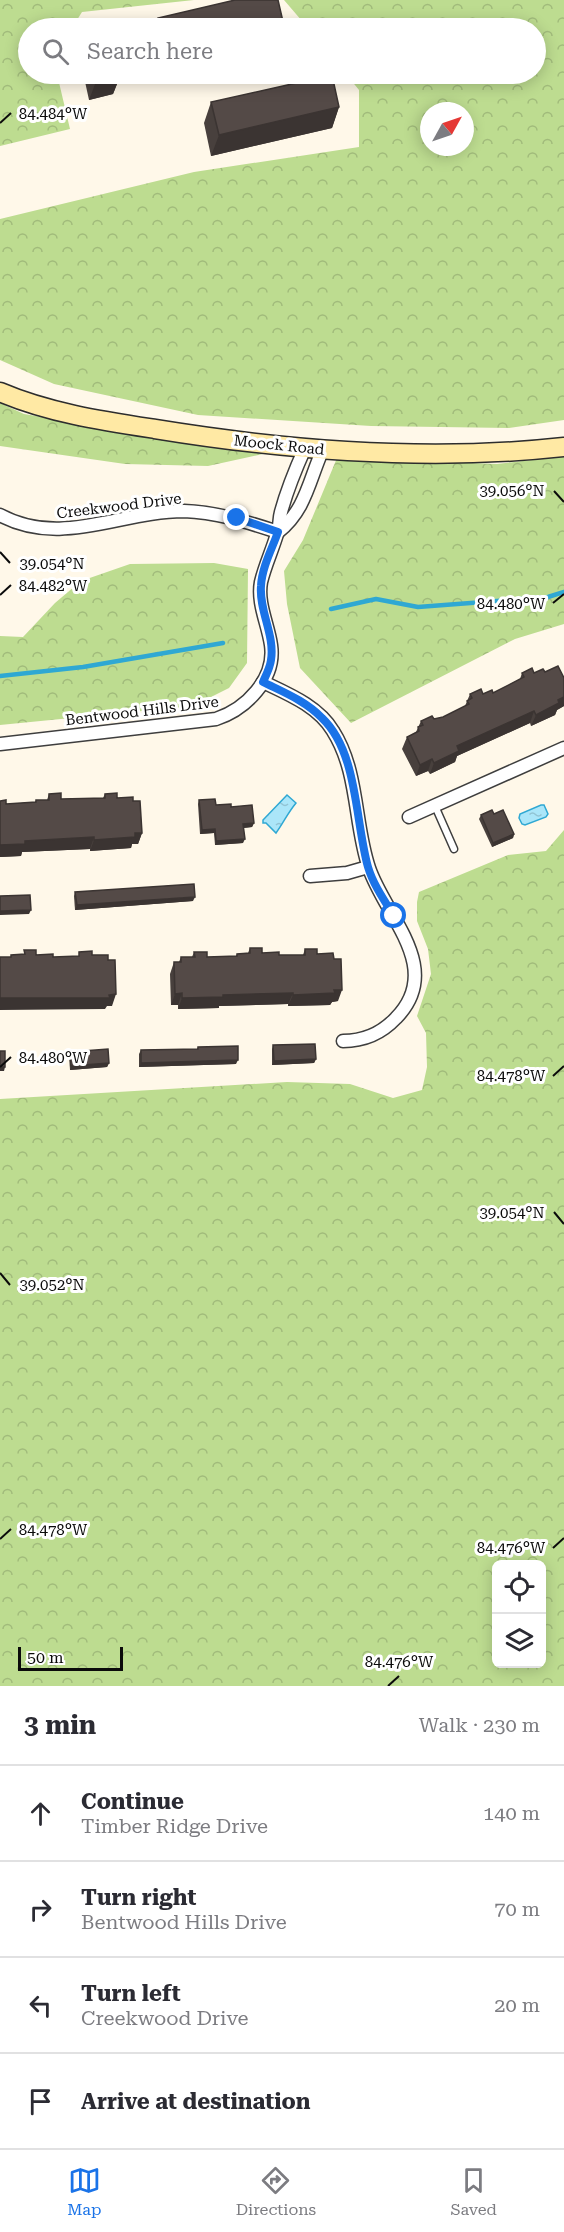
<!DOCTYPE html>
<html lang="en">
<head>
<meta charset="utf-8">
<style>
	body { margin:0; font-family:"Roboto Serif",serif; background:#f7f7f7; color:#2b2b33 }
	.controls { position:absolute; right:18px; bottom:18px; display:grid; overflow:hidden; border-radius:9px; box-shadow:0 3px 15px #0003 }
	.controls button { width:54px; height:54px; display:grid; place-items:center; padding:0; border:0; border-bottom:2px solid #e1e1e2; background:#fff; color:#2b2b33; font:30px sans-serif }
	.compass { position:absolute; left:420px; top:102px; width:54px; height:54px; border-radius:50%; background:#fff; box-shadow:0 3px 15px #0003; rotate:50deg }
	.scale { position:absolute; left:18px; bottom:15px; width:105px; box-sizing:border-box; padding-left:6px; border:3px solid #0b0b0b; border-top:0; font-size:16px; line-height:21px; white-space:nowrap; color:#0b0b0b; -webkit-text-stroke:4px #fff; paint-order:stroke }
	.stop { position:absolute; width:18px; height:18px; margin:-14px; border:4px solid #1a73e8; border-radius:50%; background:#fff }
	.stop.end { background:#1a73e8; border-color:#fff; box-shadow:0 2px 6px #0008 }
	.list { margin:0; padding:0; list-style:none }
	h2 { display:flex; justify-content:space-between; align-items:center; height:78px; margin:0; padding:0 24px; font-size:26px }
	h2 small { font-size:20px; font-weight:400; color:#7c7c81 }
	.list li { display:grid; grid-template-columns:39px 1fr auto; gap:18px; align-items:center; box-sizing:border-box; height:96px; padding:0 24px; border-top:2px solid #e1e1e2 }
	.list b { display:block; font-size:22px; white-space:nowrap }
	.list p { margin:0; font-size:20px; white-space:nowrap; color:#7c7c81 }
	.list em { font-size:20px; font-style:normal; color:#7c7c81 }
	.icon { flex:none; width:33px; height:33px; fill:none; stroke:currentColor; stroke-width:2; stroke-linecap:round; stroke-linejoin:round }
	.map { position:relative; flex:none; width:564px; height:1686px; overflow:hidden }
	.search { position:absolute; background:#fff; box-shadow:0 3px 15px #0003; left:18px; right:18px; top:18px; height:66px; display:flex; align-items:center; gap:15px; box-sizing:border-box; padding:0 21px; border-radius:33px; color:#7c7c81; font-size:22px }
	.sheet { height:462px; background:#fff }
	nav { display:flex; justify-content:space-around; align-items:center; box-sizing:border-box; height:84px; border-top:2px solid #e1e1e2; background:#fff; font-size:16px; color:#7c7c81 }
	nav a { display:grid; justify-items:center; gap:3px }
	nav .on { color:#1a73e8 }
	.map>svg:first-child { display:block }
	.forest { fill:url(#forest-crowns); fill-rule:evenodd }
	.water { fill:url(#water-ripples); stroke:#2fa8d3; stroke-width:1.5 }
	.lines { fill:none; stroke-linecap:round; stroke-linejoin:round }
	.stream { stroke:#2fa8d3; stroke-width:4.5 }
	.service-casing { stroke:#3e3e3e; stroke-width:9 }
	.minor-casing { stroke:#3e3e3e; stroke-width:15 }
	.secondary-casing { stroke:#2d2d2d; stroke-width:21 }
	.service { stroke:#fff; stroke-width:6 }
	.minor { stroke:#fff; stroke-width:12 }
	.secondary { stroke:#ffe9a4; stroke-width:18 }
	.wall { fill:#48403d }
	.shaded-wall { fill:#3b3432 }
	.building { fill:#544a47; stroke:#3b3432; stroke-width:1.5 }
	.route { stroke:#1a73e8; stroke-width:8 }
	.ticks { fill:none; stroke:#0b0b0b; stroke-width:2 }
	.labels { text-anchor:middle; stroke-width:6; stroke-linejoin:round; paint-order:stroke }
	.street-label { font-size:15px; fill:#0b0b0b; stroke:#fff }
	.ticks-label { font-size:15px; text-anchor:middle; fill:#0b0b0b; stroke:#fff; stroke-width:6; stroke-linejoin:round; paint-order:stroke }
</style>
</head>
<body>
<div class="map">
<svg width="564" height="1686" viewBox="0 0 564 1686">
	<defs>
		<pattern id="forest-crowns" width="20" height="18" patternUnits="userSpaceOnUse" patternTransform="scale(1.5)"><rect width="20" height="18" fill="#bddc90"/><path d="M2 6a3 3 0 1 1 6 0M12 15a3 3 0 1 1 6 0" fill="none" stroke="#a1bb7b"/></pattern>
		<pattern id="water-ripples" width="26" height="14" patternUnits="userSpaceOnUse" patternTransform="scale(1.5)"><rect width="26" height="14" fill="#abe6f9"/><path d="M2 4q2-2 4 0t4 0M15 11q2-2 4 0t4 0" fill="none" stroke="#92c4d4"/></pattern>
	</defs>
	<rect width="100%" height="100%" fill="#fff8e9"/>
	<g class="forest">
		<polygon points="0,0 194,0 82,12 72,28 28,28 28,74 57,74 70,129 0,146"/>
		<path d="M284,0h280v420l-55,8 -138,-2 -173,-11 -144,-31 -54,-24v-141l194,-47 165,-25v-57l-13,-16h190v-46h-228zM429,111h36v36h-36z"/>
		<polygon points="0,403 24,414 263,454 208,466 125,464 0,446"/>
		<polygon points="564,456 564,624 515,639 351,723 300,668 287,604 284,571 303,540 337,458 497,464"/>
		<polygon points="214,563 248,569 247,663 229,688 193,706 0,725 0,636 23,637 55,603 81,581 130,564"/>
		<path d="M564,830v856h-564v-587l287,-17 63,2 43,14 29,-8 5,-23 -1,-34 -9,-17 14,-42 -3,-25 -11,-28v-19l2,-10 89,-37 38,-4zM496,1564h46v100h-46z"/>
	</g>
	<g class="water">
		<path d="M287,795l9,8c-9,11 -12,19 -20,30l-10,-10h-3v-3z"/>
		<polygon points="541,805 544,805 548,814 546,817 525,825 522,824 519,818 520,814"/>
	</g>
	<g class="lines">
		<g class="stream">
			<polyline points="331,609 376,599 418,607 548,597 564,592"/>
			<polyline points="0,676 83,667 223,643"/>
		</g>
		<defs>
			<polyline id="service" points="435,806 454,849"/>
			<g id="minor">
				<path d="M0,515c61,33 121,-4 184,-4 33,1 63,11 94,21"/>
				<path d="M278,532c28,-22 31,-52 45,-83"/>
				<path d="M263,682c25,12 55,24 70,49 26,41 21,93 36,137 16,48 76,100 27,150 -14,15 -32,23 -53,23"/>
				<path d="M0,744l216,-25c30,-10 60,-40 55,-74 -3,-21 -14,-42 -10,-63 4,-17 11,-31 16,-48 3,-7 2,-15 4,-22 6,-22 15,-44 24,-64"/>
				<polyline points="409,817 564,748"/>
				<polyline points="310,876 347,873 368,867"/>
			</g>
			<path id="secondary" d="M0,392c49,21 103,29 155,37 135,22 273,33 409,18"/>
		</defs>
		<use href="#service" class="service-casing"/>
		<use href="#minor" class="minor-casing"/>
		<use href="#secondary" class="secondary-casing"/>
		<use href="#service" class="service"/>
		<use href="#minor" class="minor"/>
		<use href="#secondary" class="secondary"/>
	</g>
	<g class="wall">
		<polygon points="158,18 284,26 283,28 154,28"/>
		<polygon points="85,74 121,74 113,94 89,100 84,77"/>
		<polygon points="211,102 339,107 332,128 211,156 204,123"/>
		<polygon points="545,672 564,678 564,706 557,710 555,715 531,726 530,723 457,756 455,762 430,774 428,771 416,776 402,749 407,737 416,732 421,721 434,719 443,717 465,706 470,694 483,694 493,693 520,679 522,673"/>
		<polygon points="49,794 61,799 103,798 105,794 117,798 133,801 142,833 138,844 132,844 131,848 90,851 90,849 22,852 21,856 0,857 0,801 6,804 35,802 36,800 47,800"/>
		<polygon points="199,800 216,805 231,807 254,823 252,827 244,828 243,843 215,845 214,833 200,834 198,804"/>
		<polygon points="494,814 514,834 513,838 492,847 479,819 481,815"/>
		<polygon points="75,892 193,901 75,910 74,896"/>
		<polygon points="250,948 262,953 279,955 303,955 305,949 317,954 338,1001 332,1002 330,1005 288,1006 288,1004 219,1006 219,1008 178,1009 178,1005 171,1005 170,974 174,962 179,962 181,957 192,957 194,952 207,957 236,956 237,954 248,953"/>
		<polygon points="273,1045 316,1059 314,1063 272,1065 272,1049"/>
		<polygon points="198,1047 236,1064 139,1067 139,1054 141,1050 197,1049"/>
		<polygon points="70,1052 109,1063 107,1067 70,1070 69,1056"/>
	</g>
	<g class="shaded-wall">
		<polygon points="284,26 283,28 272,28"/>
		<polygon points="121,74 113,94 89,100 97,79"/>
		<polygon points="339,107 332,128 211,156 219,135"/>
		<polygon points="564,697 564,706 557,710 555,715 531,726 536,715"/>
		<polygon points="534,711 530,723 457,756 455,762 430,774 434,763 457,746"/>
		<polygon points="432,759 428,771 416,776 420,765"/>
		<polygon points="254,823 252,827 242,828 243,824"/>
		<polygon points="215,829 214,833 200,834 202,830"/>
		<polygon points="135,833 142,833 138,844 132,844 131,848 90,851 94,840"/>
		<polygon points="514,834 513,838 492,847 493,843"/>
		<polygon points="94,837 90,849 22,852 21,856 0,857 0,845 25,841"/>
		<polygon points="245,839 243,843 215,845 216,841"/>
		<polygon points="195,897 193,901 75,910 77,905"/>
		<polygon points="31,910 29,914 0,915 0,911"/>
		<polygon points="334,990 342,990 338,1001 332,1002 330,1005 288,1006 293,995"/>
		<polygon points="182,993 178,1005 171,1005 175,994"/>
		<polygon points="293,993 288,1004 219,1006 219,1008 178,1009 182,998 223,995"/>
		<polygon points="116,994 112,1006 107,1006 105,1009 0,1010 0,998"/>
		<polygon points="316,1059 314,1063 272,1065 274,1061"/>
		<polygon points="238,1060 236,1064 139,1067 141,1063"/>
		<polygon points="109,1063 107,1067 70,1070 71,1066"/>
		<polygon points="0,1067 5,1067 4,1071 0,1071"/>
	</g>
	<g class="building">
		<polygon points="235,0 278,0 284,26 272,28 161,28 158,18"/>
		<polygon points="96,74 120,74 97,79"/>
		<polygon points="332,75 339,107 219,135 211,102"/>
		<polygon points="558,666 564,678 564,697 558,700 559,703 536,715 534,711 457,746 459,751 434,763 432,759 420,765 407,737 419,731 418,727 423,725 421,721 432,716 434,719 443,717 469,704 467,701 472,698 470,694 481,689 483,694 492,690 493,693 524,677 522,673 532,668 534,673 543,669 545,672"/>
		<polygon points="61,793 61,799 105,798 105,794 117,793 117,798 133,797 133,801 140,801 142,833 135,833 135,837 94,840 94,837 25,841 25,844 0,845 0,801 6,800 6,804 36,802 36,800 49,800 49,794"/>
		<polygon points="215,799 216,805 231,804 231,807 252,805 254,823 243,824 245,839 216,841 215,829 202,830 199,800"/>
		<polygon points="492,810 494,814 503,810 514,834 493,843 481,815"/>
		<polygon points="194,884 195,897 77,905 75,892"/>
		<polygon points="30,895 31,910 0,911 0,896"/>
		<polygon points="250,948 262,948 262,953 279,952 279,955 305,955 305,949 317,949 317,954 333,953 334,959 341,959 342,990 334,990 335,993 293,995 293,993 223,995 223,997 182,998 182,993 175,994 174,962 181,962 181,957 195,957 194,952 207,952 207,957 237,956 237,954 250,953"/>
		<polygon points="24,950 36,950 36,955 53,954 53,957 79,956 79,952 92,951 92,955 108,955 108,960 115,960 116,994 109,995 110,998 0,998 0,957 11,957 11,955 25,954"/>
		<polygon points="315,1044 316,1059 274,1061 273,1045"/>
		<polygon points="238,1046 238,1060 141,1063 141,1050 198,1049 198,1047"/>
		<polygon points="108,1049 109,1063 71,1066 70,1052"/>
		<rect x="0" y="1051" width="5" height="16"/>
	</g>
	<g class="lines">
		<path class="route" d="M237,518l41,14c-6,17 -16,35 -17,54 -2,25 14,49 10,74 -1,8 -5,15 -8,22 20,10 43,19 59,36 36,34 33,103 46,149 5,17 16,33 26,49"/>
	</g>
	<path class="ticks" d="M0,123l11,-10M554,491l10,11M0,552l10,11M0,595l11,-10M553,603l11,-9M0,1067l11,-10M553,1076l11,-10M554,1212l10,12M0,1273l10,12M0,1539l11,-10M553,1548l11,-10M388,1686l11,-10"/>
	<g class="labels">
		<g class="street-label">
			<text transform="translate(279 445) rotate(6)" y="5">Moock Road</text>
			<text transform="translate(119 506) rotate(-7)" y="5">Creekwood Drive</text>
			<text transform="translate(142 711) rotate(-7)" y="5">Bentwood Hills Drive</text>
		</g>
	</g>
	<g class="ticks-label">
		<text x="53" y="119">84.484°W</text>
		<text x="512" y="496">39.056°N</text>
		<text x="52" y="569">39.054°N</text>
		<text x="53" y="591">84.482°W</text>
		<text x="511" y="609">84.480°W</text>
		<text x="53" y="1063">84.480°W</text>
		<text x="511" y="1081">84.478°W</text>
		<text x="512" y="1218">39.054°N</text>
		<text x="52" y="1290">39.052°N</text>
		<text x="53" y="1535">84.478°W</text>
		<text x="511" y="1553">84.476°W</text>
		<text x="399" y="1667">84.476°W</text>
	</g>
</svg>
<div class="controls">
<button><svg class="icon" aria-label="locate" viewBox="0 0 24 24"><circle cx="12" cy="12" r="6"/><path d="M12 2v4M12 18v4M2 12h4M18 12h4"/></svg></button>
<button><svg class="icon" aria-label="layers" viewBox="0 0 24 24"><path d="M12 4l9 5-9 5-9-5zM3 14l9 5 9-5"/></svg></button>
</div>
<svg class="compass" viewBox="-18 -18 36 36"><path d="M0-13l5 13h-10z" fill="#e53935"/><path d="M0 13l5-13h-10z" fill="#7c7c81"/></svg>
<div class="scale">50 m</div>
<div class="stop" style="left:394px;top:916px"></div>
<div class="stop end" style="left:237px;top:518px"></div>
<div class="search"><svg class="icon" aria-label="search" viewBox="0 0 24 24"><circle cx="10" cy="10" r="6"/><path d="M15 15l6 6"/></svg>Search here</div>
</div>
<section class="sheet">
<h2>3 min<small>Walk · 230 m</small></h2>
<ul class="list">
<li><svg class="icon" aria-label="ahead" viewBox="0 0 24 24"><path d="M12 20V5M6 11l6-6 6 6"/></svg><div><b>Continue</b><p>Timber Ridge Drive</p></div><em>140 m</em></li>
<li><svg class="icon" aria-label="right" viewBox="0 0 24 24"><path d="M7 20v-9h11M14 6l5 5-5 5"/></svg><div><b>Turn right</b><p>Bentwood Hills Drive</p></div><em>70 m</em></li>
<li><svg class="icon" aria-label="left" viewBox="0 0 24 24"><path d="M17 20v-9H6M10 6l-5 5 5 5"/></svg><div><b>Turn left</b><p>Creekwood Drive</p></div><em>20 m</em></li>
<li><svg class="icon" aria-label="arrive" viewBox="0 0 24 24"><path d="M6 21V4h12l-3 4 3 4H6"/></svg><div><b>Arrive at destination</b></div></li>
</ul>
</section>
<nav>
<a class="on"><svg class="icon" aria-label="map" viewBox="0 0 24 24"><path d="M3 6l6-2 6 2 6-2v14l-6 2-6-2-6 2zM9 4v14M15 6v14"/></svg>Map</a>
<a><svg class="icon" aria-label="directions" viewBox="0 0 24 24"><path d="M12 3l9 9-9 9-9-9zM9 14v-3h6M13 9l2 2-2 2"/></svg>Directions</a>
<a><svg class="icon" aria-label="saved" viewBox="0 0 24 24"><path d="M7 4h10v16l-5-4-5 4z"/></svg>Saved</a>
</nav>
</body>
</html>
